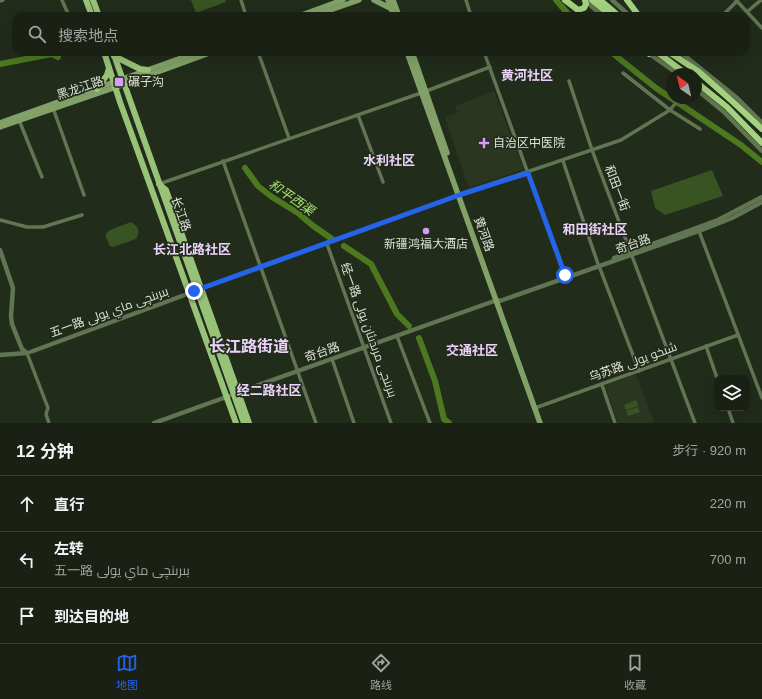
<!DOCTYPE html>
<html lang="zh">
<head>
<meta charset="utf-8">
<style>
	body { margin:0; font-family:Helvetica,Cairo,"Noto Sans SC",sans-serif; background:#272e22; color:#f1f3f6 }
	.controls { position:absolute; right:12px; bottom:12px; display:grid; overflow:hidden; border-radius:8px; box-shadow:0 4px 16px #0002 }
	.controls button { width:36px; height:36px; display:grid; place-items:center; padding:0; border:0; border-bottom:1px solid #383e34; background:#1a2114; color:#f1f3f6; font:20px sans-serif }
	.compass { position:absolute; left:666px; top:68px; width:36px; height:36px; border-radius:50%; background:#1a2114; box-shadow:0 4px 16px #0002; rotate:326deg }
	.stop { position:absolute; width:12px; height:12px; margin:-9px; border:3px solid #2563eb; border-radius:50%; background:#fff }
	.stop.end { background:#2563eb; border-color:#fff; box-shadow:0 1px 4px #0008 }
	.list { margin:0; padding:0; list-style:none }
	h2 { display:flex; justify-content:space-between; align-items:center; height:52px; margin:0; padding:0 16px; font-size:17px }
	h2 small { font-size:13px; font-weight:400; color:#9fa3a0 }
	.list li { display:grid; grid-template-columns:26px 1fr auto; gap:12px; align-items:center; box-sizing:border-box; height:56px; padding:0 16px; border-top:1px solid #383e34 }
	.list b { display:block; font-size:15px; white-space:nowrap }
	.list p { margin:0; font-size:13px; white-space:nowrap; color:#9fa3a0 }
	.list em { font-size:13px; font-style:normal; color:#9fa3a0 }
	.icon { flex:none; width:22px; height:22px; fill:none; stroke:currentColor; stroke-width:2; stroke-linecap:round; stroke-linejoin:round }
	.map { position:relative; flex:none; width:762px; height:423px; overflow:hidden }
	.search { position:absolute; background:#1a2114; box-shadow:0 4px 16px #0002; left:12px; right:12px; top:12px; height:44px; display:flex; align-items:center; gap:10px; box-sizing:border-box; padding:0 14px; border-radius:12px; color:#9fa3a0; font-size:15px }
	.sheet { height:220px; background:#1a2114 }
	nav { display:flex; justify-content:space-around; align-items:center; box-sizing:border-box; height:56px; border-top:1px solid #383e34; background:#1a2114; font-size:11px; color:#9fa3a0 }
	nav a { display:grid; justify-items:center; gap:2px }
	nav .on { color:#2563eb }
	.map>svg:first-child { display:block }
	.built { fill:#2a3620 }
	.green { fill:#395423 }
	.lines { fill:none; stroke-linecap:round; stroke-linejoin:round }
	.river { stroke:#4c781f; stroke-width:6 }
	.minor { stroke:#617552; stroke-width:3.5 }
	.tertiary { stroke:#617552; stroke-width:4.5 }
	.secondary { stroke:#81a168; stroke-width:5.5 }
	.primary { stroke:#99c279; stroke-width:6 }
	.trunk { stroke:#a4d280; stroke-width:6 }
	.route { stroke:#2563eb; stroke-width:5 }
	.poi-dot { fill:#d79bf9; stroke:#222c1b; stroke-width:1.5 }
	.labels { text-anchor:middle; stroke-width:3.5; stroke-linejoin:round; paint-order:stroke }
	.poi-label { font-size:12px; fill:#dbe1d6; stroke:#222c1b; text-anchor:start }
	.street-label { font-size:12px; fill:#dbe1d6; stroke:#222c1b }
	.neighbourhood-label { font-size:13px; font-weight:bold; fill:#ebd2fa; stroke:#222c1b }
	.water-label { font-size:13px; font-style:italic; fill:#a3e06f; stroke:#222c1b }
	.district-label { font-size:16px; font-weight:bold; fill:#ebd2fa; stroke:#222c1b }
</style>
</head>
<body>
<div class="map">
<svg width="762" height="423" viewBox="0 0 762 423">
	<rect width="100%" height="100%" fill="#222c1b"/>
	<g class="built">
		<polygon points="494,91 524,169 469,188 445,117 457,113 455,106"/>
		<polygon points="636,374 654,422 651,423 618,423 605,386"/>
	</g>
	<g class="green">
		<polygon points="191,0 225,0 226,2 196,13"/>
		<polygon points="712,170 723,196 665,215 655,208 651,191"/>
		<path d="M131,222c8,5 9,9 5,17l-23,8 -3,-1 -4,-8v-4l4,-4z"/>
		<polygon points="636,400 638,406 626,410 624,405"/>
		<polygon points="638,407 640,412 628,416 626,411"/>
	</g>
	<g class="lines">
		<g class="river">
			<polyline points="556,0 570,16"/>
			<polyline points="611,52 656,88 741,145 762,162"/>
			<polyline points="0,64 52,54 58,57"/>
			<polyline points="245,168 258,186 272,197 298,213 312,225 332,239"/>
			<polyline points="344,246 371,264 397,314 409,326"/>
			<polyline points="419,338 435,381 444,419 449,423"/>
		</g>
		<g class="minor">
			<polyline points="62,0 69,16"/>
			<polyline points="241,0 246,16"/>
			<polyline points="466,0 471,16"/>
			<polyline points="736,0 762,28"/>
			<polyline points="0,1 3,0"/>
			<polyline points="748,11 761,0"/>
			<polyline points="722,16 737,1"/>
			<polyline points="258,52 289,138"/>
			<polyline points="484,52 565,275"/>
			<polyline points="686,56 690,52"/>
			<polyline points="623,73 670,110 700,129"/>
			<polyline points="569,81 592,150 695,423"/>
			<polyline points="53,108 84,195"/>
			<polyline points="358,115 383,182"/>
			<polyline points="19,120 42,177"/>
			<polyline points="223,161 316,423"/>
			<polyline points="563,161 598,264"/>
			<polyline points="159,184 421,93 490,67"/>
			<polyline points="0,220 27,227 43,227 82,215"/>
			<polyline points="699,231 762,398"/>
			<polyline points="327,244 391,423"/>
			<polyline points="599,266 639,371"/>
			<polyline points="190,293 462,194 621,140 670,110 680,98"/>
			<polyline points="397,336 430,423"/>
			<polyline points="706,346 717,378"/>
			<polyline points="33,351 27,353 48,408 46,414 49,423"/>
			<polyline points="332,359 354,423"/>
			<polyline points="602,385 615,423"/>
			<polyline points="535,408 738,335"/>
			<polyline points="728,408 733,423"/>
		</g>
		<g class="tertiary">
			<polyline points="585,0 602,16"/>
			<polyline points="612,0 630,16"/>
			<polyline points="680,52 737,98 762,123"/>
			<polyline points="648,53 678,74"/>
			<polyline points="696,89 724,112 762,151"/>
			<polyline points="0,250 13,288 11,316 12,324 22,349 27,353"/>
			<polyline points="614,258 718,220 762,197"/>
			<polyline points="33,351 190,293"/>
			<polyline points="0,355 27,353"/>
			<polyline points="236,393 497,300 500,301 699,231 732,218 762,202"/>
			<polyline points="154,423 229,396"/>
		</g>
		<g class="secondary">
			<polyline points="374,0 392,9"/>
			<polyline points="388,0 394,16"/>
			<polyline points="393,0 399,16"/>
			<polyline points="299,16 343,0"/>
			<polyline points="313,16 359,0"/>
			<polyline points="407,52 540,423"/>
			<polyline points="412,52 447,153"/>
			<polyline points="0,123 198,52"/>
			<polyline points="0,127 125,84 212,52"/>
		</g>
		<g class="primary">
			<polyline points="86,0 92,16"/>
			<polyline points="93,0 99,16"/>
			<polyline points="104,52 120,102 236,423"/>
			<polyline points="113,52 244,423"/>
			<polyline points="114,56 140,69 148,70"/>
			<polyline points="97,89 107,75 109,68"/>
			<polyline points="159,184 166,190 249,423"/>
		</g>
		<g class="trunk">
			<polyline points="565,0 578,10 584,8 586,4 585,0"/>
			<polyline points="592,0 611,16"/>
			<polyline points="600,0 619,16"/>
			<polyline points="627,0 639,16"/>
			<polyline points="647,52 649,54"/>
			<polyline points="657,52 686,74"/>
			<polyline points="669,52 699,72 733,102 762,129"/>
			<polyline points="696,82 727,107 762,143"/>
		</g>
	</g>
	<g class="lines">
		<polyline class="route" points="194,291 462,194 528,173 565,275"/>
	</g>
	<g class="poi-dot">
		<rect x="114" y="77" width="10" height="10" rx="2"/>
		<path d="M482 137h4v4h4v4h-4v4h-4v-4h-4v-4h4z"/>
		<circle cx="426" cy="231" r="4"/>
	</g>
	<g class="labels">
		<g class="poi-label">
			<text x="128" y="86">碾子沟</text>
			<text x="493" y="147">自治区中医院</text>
			<text x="426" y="248" text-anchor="middle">新疆鸿福大酒店</text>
		</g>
		<g class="street-label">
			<text transform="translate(80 88) rotate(-19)" y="4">黑龙江路</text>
			<text transform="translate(617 188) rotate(69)" y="4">和田一街</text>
			<text transform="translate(181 214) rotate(71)" y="4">长江路</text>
			<text transform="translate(484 234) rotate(70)" y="4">黄河路</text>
			<text transform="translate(633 244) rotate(-19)" y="4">奇台路</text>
			<text transform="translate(109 312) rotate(-20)" y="4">五一路 بىرىنچى ماي يولى</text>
			<text transform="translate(369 330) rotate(70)" y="4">经一路 بىرىنجى مرىدىئان يولى</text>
			<text transform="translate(322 352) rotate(-19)" y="4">奇台路</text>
			<text transform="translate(633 362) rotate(-20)" y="4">乌苏路 شىخو يولى</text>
		</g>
		<g class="neighbourhood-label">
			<text x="527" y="80">黄河社区</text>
			<text x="389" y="165">水利社区</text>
			<text x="595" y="234">和田街社区</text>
			<text x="192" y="254">长江北路社区</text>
			<text x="472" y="355">交通社区</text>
			<text x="269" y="395">经二路社区</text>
		</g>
		<g class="water-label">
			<text transform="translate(292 197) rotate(35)" y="5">和平西渠</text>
		</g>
		<g class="district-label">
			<text x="249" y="352">长江路街道</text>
		</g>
	</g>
</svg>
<div class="controls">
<button><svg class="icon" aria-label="layers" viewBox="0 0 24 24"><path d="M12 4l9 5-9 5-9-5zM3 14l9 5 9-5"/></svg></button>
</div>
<svg class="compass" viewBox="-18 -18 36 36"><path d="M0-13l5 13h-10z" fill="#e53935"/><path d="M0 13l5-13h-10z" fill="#9fa3a0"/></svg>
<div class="stop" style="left:565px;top:275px"></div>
<div class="stop end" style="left:194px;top:291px"></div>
<div class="search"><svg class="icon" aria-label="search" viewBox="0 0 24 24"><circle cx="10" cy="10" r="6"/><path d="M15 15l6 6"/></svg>搜索地点</div>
</div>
<section class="sheet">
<h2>12 分钟<small>步行 · 920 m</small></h2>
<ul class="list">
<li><svg class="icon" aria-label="ahead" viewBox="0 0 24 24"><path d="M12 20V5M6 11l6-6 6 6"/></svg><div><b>直行</b></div><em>220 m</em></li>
<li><svg class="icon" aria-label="left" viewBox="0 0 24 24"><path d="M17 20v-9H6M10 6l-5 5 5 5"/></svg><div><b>左转</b><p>五一路 بىرىنچى ماي يولى</p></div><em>700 m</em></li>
<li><svg class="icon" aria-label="arrive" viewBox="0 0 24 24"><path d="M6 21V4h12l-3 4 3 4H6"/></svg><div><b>到达目的地</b></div></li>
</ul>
</section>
<nav>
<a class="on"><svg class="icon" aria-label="map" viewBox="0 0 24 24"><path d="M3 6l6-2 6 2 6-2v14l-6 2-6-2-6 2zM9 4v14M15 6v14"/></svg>地图</a>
<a><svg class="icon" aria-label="directions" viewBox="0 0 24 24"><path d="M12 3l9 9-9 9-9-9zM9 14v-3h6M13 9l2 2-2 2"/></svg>路线</a>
<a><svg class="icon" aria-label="saved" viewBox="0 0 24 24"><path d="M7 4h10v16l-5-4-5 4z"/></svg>收藏</a>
</nav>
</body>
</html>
